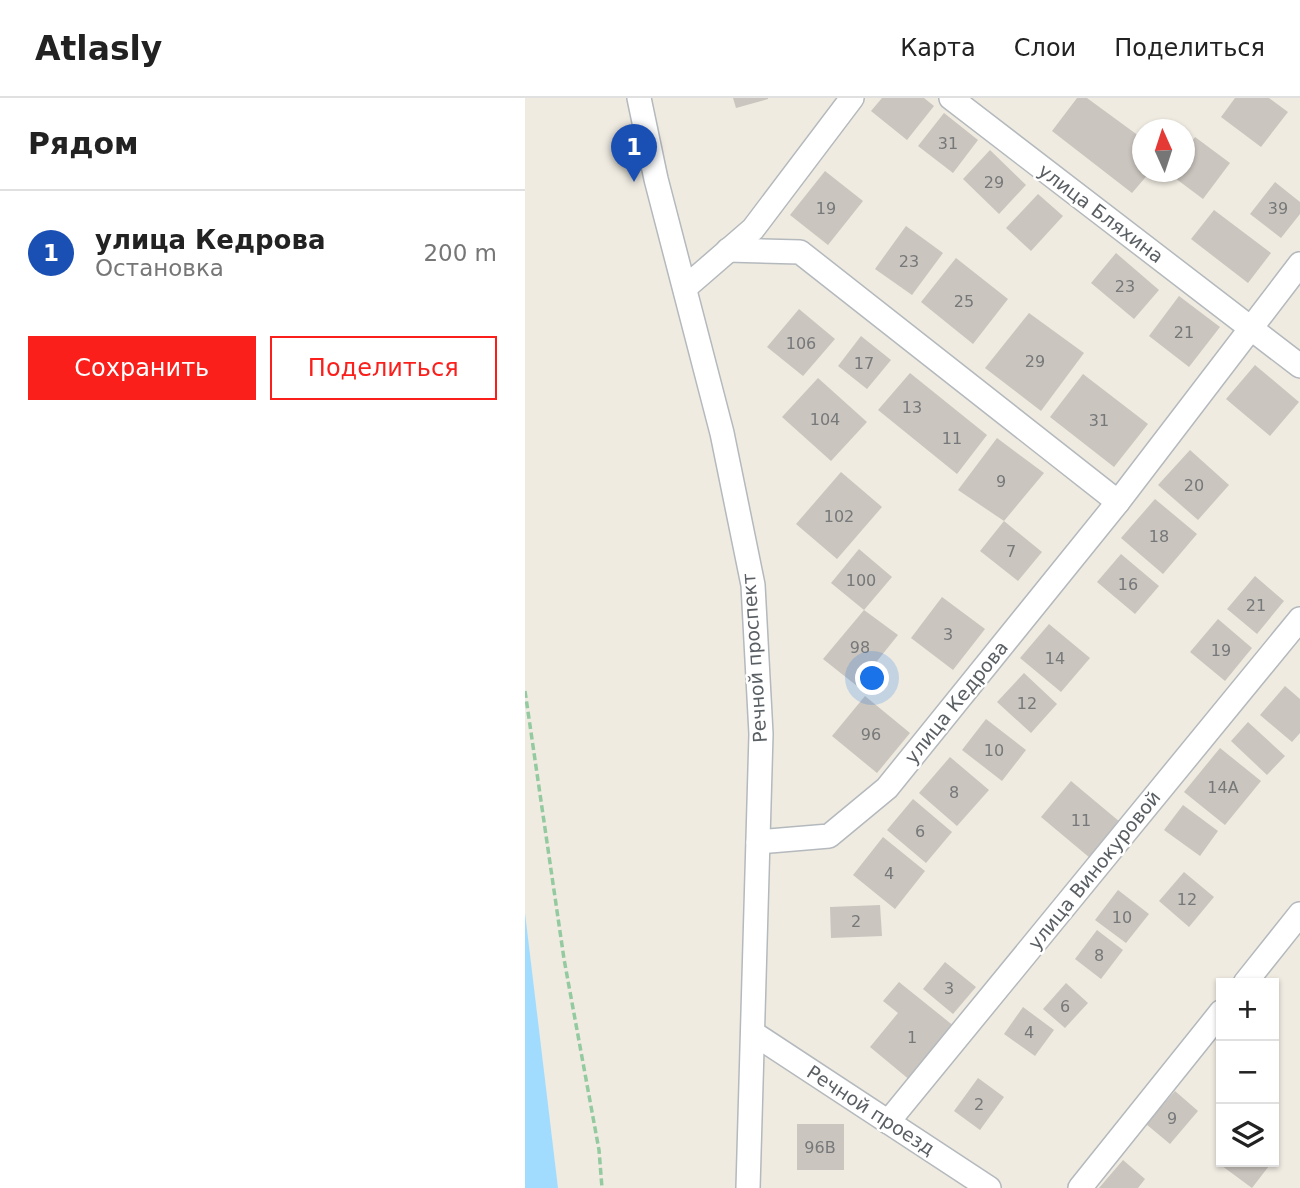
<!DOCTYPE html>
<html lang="ru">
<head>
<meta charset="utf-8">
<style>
	body { margin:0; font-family:"DejaVu Sans",sans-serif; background:#f2f2f2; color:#222 }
	.controls { position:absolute; right:21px; bottom:21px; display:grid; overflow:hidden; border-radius:0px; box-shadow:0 2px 5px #0004 }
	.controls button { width:63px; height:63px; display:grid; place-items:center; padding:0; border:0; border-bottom:2px solid #e0e0e0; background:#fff; color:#222; font:35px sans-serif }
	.compass { position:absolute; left:607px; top:21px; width:63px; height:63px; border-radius:50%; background:#fff; box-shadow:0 2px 5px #0004; rotate:357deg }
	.you { position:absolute; left:348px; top:581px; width:24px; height:24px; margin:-18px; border:5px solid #fff; border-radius:50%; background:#1a73e8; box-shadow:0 0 0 10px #1a73e833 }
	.badge { display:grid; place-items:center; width:46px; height:46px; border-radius:50%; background:#fa1f1b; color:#fff; font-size:23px; font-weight:700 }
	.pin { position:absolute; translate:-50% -58px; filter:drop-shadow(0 2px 4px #0008) }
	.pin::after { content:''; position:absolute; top:37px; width:24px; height:21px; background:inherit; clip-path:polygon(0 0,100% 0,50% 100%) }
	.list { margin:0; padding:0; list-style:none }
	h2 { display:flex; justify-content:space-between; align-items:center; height:91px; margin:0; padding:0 28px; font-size:30px }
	h2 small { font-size:23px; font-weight:400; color:#767676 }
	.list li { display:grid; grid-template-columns:46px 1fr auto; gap:21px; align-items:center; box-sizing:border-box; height:126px; padding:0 28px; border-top:2px solid #e0e0e0 }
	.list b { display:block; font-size:26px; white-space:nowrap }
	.list p { margin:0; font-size:23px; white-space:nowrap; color:#767676 }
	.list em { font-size:23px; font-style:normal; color:#767676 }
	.actions { display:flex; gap:14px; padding:21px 28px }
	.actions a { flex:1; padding:16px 0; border:2px solid #fa1f1b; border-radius:0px; text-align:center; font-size:24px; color:#fa1f1b }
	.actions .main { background:#fa1f1b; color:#fff }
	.icon { flex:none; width:38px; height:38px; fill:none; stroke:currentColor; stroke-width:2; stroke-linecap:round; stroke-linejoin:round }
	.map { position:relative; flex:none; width:775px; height:1090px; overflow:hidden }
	header { display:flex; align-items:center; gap:42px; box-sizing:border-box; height:98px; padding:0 35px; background:#fff; border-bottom:2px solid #e0e0e0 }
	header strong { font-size:33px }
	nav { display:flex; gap:38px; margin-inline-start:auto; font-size:24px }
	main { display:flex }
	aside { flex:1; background:#fff }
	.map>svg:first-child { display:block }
	.water { fill:#a1dcff }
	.building { fill:#cac5be }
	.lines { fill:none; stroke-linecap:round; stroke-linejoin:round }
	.minor-casing { stroke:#b4b9bd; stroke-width:26 }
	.path { stroke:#94ca9f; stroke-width:3.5; stroke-dasharray:7 3.5; stroke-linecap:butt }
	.minor { stroke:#fff; stroke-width:23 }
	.labels { text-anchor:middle; stroke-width:5; stroke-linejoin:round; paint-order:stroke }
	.number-label { font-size:16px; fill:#76787a }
	.street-label { font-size:19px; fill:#5a5f64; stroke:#fff }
</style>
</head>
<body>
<header>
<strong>Atlasly</strong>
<nav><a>Карта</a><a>Слои</a><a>Поделиться</a></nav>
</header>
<main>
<aside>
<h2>Рядом<small></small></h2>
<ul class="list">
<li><span class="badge" style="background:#1a4fb4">1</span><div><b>улица Кедрова</b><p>Остановка</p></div><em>200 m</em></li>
</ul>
<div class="actions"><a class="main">Сохранить</a><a>Поделиться</a></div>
</aside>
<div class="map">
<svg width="775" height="1090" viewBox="0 0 775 1090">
	<rect width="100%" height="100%" fill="#efebe1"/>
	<polygon class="water" points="0,815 33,1090 0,1090"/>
	<g class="building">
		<polygon points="208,0 243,0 243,1 211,10"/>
		<polygon points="357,0 399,0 409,8 382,42 346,13"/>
		<polygon points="552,0 562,0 618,41 618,74 625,74 607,95 527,33"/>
		<polygon points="710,0 744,0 763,14 736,49 696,19"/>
		<polygon points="419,15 453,42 428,75 393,48"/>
		<polygon points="670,39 705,65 678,101 642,74 660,74 660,53"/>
		<polygon points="465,52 501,87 474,116 438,81"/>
		<polygon points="300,73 338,103 303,147 265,117"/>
		<polygon points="750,84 775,104 775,116 756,140 725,116"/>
		<polygon points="513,96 538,118 506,153 481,130"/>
		<polygon points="689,112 746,155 723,185 666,141"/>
		<polygon points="381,128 418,155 387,197 350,171"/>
		<polygon points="591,155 634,192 609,221 566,185"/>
		<polygon points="431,160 483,201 448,246 396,204"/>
		<polygon points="654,198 695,229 664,269 624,238"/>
		<polygon points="274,211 310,241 278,278 242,249"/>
		<polygon points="504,215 559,255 516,313 460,270"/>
		<polygon points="336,238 366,262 342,291 313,268"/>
		<polygon points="730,267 774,304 745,338 701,301"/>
		<polygon points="385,275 462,337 432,376 353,312"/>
		<polygon points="558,276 623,326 589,369 525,319"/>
		<polygon points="293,280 342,324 306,363 257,319"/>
		<polygon points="472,340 519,375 479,423 433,392"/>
		<polygon points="665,352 704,387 673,422 633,387"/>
		<polygon points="316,374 357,409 312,461 271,426"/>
		<polygon points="630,401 672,436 638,476 596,440"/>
		<polygon points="479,423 517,454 493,483 455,453"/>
		<polygon points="334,451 367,479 339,512 306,485"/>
		<polygon points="596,456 634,488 610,516 572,484"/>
		<polygon points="730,478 759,503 732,536 702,511"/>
		<polygon points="417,499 460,531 428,572 386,540"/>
		<polygon points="339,512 373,537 332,588 298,561"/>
		<polygon points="693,521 727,550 700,583 665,554"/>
		<polygon points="524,526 565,560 536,594 495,560"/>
		<polygon points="499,575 532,606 506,635 472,604"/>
		<polygon points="760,588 775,601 775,635 767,644 735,617"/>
		<polygon points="340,598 385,635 352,675 307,638"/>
		<polygon points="461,621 501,652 477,683 437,652"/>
		<polygon points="723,624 760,658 742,677 706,643"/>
		<polygon points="695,650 736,683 700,727 659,694"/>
		<polygon points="425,659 464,692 432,728 394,695"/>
		<polygon points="546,683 595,724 565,760 516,719"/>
		<polygon points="388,701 427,734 401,765 362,732"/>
		<polygon points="658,707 693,733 675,758 639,732"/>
		<polygon points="358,739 400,773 370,811 328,777"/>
		<polygon points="659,774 689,799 664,829 634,803"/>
		<polygon points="593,792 624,816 601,845 570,822"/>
		<polygon points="355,807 357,838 306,840 305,809"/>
		<polygon points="572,832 598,852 576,881 550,861"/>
		<polygon points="420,864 451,889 428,916 398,891"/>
		<polygon points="374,884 430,929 386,983 345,949 373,915 358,903"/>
		<polygon points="541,885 563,905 540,930 518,911"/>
		<polygon points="498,909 529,932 510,958 479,936"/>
		<polygon points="453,980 479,999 455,1032 429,1013"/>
		<polygon points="650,993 673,1013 645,1046 621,1026"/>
		<rect x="272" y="1026" width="47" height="46"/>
		<polygon points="696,1061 696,1064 747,1064 727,1090 693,1065"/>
		<polygon points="598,1062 620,1081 613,1090 574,1090"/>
	</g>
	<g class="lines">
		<defs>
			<g id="minor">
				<polyline points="114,0 131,81 197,335 228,487 236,636 223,1090"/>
				<polyline points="426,0 775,268"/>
				<polyline points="203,152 275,154 593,404"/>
				<polyline points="161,189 228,131 327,0"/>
				<polyline points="233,744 304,738 362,690 593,404 775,166"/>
				<polyline points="720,885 775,816"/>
				<polyline points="228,935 464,1090"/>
				<polyline points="363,1024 775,521"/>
				<polyline points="555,1090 696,914"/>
			</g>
		</defs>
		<use href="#minor" class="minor-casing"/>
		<polyline class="path" points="0,593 39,861 74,1052 77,1090"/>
		<use href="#minor" class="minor"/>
	</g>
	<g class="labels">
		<g class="number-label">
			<text x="423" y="51">31</text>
			<text x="469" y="90">29</text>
			<text x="301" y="116">19</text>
			<text x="753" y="116">39</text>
			<text x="384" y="169">23</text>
			<text x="600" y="194">23</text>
			<text x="439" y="209">25</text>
			<text x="659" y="240">21</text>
			<text x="276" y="251">106</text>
			<text x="510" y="269">29</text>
			<text x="339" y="271">17</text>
			<text x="387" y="315">13</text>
			<text x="300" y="327">104</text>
			<text x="574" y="328">31</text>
			<text x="427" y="346">11</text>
			<text x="476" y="389">9</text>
			<text x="669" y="393">20</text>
			<text x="314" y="424">102</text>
			<text x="634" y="444">18</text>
			<text x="486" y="459">7</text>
			<text x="336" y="488">100</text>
			<text x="603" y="492">16</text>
			<text x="731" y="513">21</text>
			<text x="423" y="542">3</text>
			<text x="335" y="555">98</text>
			<text x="696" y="558">19</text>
			<text x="530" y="566">14</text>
			<text x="502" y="611">12</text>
			<text x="346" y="642">96</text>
			<text x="469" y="658">10</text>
			<text x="698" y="695">14А</text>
			<text x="429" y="700">8</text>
			<text x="556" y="728">11</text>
			<text x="395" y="739">6</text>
			<text x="364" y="781">4</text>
			<text x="662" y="807">12</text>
			<text x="597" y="825">10</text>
			<text x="331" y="829">2</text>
			<text x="574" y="863">8</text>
			<text x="424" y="896">3</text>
			<text x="540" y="914">6</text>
			<text x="504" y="940">4</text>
			<text x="387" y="945">1</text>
			<text x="454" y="1012">2</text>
			<text x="647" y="1026">9</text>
			<text x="295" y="1055">96В</text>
		</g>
		<g class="street-label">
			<text transform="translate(576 115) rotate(37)" y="7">улица Бляхина</text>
			<text transform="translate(229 560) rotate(-94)" y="7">Речной проспект</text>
			<text transform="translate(431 604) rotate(-51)" y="7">улица Кедрова</text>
			<text transform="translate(569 772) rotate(-51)" y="7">улица Винокуровой</text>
			<text transform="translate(346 1012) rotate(33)" y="7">Речной проезд</text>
		</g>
	</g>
</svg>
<div class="controls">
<button>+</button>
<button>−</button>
<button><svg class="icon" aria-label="layers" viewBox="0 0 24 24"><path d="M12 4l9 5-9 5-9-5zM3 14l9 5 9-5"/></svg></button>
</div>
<svg class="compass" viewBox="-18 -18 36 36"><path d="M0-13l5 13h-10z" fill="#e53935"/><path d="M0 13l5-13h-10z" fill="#767676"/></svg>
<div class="you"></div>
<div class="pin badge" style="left:109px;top:84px;background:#1a4fb4">1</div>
</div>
</main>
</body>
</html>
